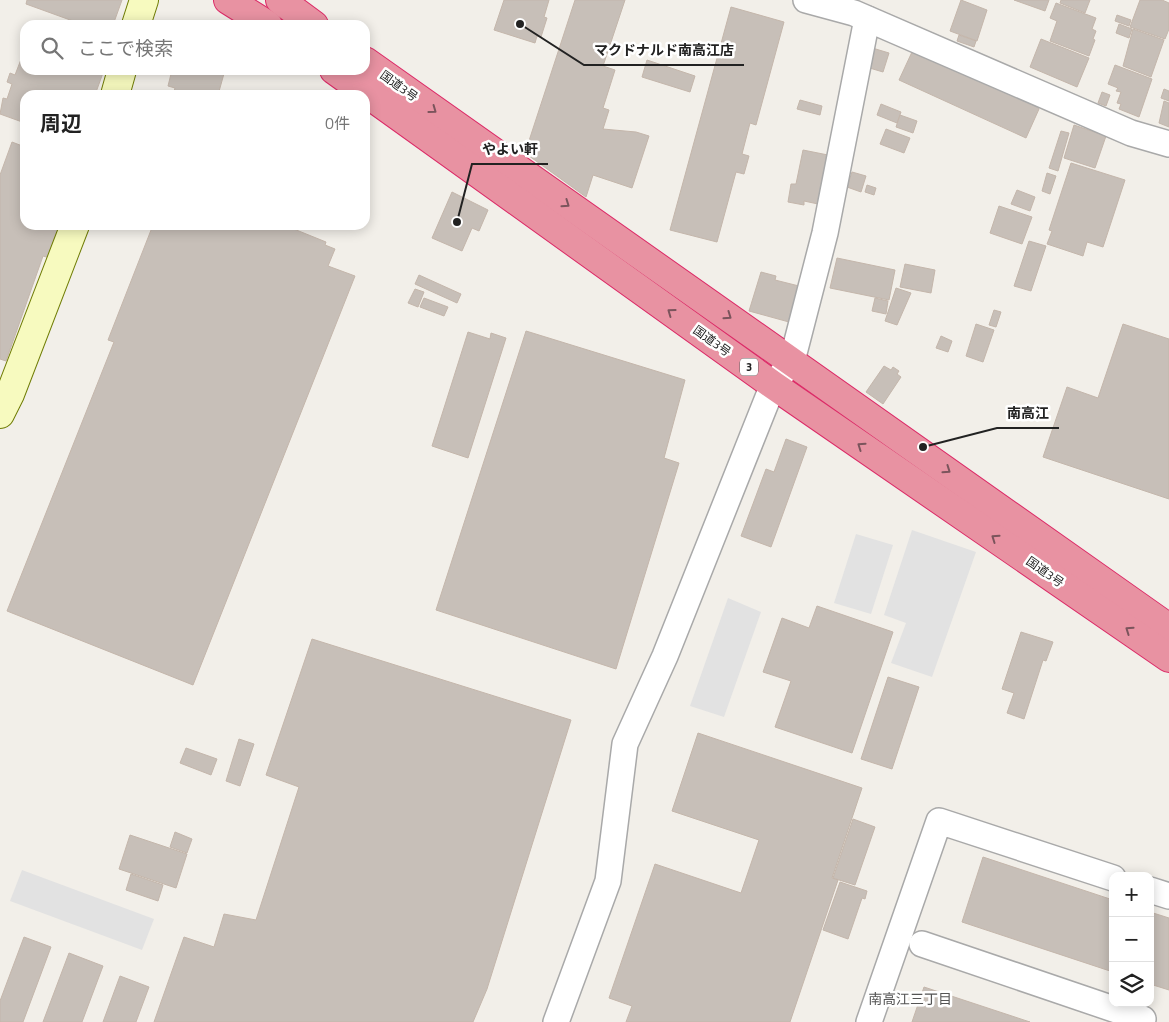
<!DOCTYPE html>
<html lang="ja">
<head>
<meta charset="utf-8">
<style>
	body { margin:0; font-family:"Titillium Web","Noto Sans JP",sans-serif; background:#f2f2f2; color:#222 }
	.controls { position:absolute; right:15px; bottom:15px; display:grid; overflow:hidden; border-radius:10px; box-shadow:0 2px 12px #0003 }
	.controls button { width:45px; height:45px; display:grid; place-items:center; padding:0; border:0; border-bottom:1px solid #e0e0e0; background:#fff; color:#222; font:25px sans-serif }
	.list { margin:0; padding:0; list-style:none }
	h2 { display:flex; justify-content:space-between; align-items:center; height:65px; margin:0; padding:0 20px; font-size:21px }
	h2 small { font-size:16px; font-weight:400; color:#767676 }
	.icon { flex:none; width:28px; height:28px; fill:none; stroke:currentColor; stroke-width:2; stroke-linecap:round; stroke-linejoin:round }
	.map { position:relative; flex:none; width:1169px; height:1022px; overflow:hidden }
	.search { position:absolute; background:#fff; box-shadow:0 2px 12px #0003; left:20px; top:20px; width:350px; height:55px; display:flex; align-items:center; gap:12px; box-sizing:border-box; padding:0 18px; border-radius:15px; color:#767676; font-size:19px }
	.panel { position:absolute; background:#fff; box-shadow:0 2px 12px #0003; left:20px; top:90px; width:350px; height:140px; border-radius:15px }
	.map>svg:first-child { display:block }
	.parking { fill:#e2e2e2 }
	.building { fill:#c7bfb8; stroke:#c4b6ab }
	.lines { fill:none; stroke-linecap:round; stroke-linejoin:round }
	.street-casing { stroke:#a9a9a9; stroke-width:28 }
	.secondary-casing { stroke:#707d05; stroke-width:30 }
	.highway-casing { stroke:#dc2a67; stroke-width:30 }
	.street { stroke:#fff; stroke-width:25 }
	.secondary { stroke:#f7fabf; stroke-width:28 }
	.highway { stroke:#e892a2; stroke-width:28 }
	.oneway { stroke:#7b545c }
	.labels { text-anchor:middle; stroke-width:5; stroke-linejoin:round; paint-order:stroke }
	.shield { fill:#fff; stroke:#646464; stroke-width:1 }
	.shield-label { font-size:11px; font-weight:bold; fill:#222 }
	.street-label { font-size:12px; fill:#222; stroke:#fff }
	.neighbourhood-label { font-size:14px; fill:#555; stroke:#fff }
	.leader { fill:none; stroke:#222; stroke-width:2 }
	.callout-dot { fill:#222; stroke:#fff; stroke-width:2 }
	.callout-label { font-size:14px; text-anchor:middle; font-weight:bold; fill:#222; stroke:#fff; stroke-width:5; stroke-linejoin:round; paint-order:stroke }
</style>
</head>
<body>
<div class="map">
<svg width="1169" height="1022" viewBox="0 0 1169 1022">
	<rect width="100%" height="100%" fill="#f2efe9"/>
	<g class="parking">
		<polygon points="912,530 976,552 932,677 891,663 906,623 884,615"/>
		<polygon points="856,534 893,545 871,614 834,603"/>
		<polygon points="728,598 761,612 724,717 690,706"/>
		<polygon points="22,870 154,919 142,950 10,901"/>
	</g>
	<g class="building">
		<polygon points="27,0 122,0 113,25 84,25 26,4"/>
		<polygon points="504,0 549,0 544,17 547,18 541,37 537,36 535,43 494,30"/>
		<polygon points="575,0 625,0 603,66 615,70 603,108 609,110 603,129 636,132 649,136 632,188 593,175 586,197 525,153"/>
		<polygon points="961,0 987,10 977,41 950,31"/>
		<polygon points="1014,0 1049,0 1045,11"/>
		<polygon points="1061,0 1090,0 1085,13 1060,3"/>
		<polygon points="1140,0 1162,0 1169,3 1169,29 1165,39 1130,27"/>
		<polygon points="1056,3 1096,18 1092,29 1096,31 1093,39 1095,40 1089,56 1050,41 1057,21 1050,18"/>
		<polygon points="731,7 784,22 756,125 750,123 742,154 749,156 744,174 736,172 717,242 670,230"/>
		<polygon points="1117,15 1131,20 1129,26 1115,21"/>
		<polygon points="1119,24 1132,29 1129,38 1116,33"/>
		<polygon points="1133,29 1164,40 1151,77 1123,66"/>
		<polygon points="959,35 976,41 974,47 957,41"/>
		<polygon points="1041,39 1089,58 1077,87 1030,67"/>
		<polygon points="869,47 889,53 883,72 863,66"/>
		<polygon points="25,49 25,70 104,70 95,95 25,95 25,123 0,114 3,98 7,99 12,84 7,82 10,73 15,75"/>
		<polygon points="912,52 1027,100 1039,109 1026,138 899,80"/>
		<polygon points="647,60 695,76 690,92 642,77"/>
		<polygon points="1115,65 1152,79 1139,117 1119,109 1121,104 1117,103 1121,92 1116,91 1118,88 1108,84"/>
		<polygon points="172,70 225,70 218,95 173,95 175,88 168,86"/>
		<polygon points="1164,89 1169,91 1169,101 1161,98"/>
		<polygon points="1102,92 1110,95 1106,106 1098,103"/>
		<polygon points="800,100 822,106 820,115 797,109"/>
		<polygon points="1164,101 1169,103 1169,127 1159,123"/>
		<polygon points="881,104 901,112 897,123 877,115"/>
		<polygon points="900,115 917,121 913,133 896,127"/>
		<polygon points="1074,125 1106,136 1095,168 1064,158"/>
		<polygon points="886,129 910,138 904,153 880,144"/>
		<polygon points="1061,131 1069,133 1058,171 1049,168"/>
		<polygon points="12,142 25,147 25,225 62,225 50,258 43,256 6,361 0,359 0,175"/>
		<polygon points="803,150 828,155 818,204 804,201 804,205 788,202 791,184 796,184"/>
		<polygon points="1071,163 1125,180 1103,247 1087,242 1083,256 1047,244 1052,231 1049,230"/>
		<polygon points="852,172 866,176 861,192 847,187"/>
		<polygon points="1047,173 1056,176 1050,194 1042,191"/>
		<polygon points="867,185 876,188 874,195 865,192"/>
		<polygon points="1017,190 1035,197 1030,211 1011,204"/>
		<polygon points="452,192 488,210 479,231 472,228 462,251 432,238"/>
		<polygon points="999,206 1032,217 1022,244 990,233"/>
		<polygon points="153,225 284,225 326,242 325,245 335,249 328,266 355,276 193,685 7,611 114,342 108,340"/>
		<polygon points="1029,241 1046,246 1031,291 1014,286"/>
		<polygon points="837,258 895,270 889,300 830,288"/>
		<polygon points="905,264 935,270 931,293 900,287"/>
		<polygon points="761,272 776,276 775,280 799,286 789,322 749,311"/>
		<polygon points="419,275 461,294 457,303 415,284"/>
		<polygon points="896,288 911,293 897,325 885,321"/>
		<polygon points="415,289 424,292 418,307 408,303"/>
		<polygon points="424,298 448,307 444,316 420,307"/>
		<polygon points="875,298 888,301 886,314 872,311"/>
		<polygon points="994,310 1001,312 996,327 989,325"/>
		<polygon points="976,324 994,330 983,362 966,356"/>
		<polygon points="1123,324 1169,339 1169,499 1043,457 1067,387 1098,398"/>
		<polygon points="526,331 685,380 664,458 679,463 616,669 436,610"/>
		<polygon points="468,332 490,339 491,333 506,338 468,458 432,446"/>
		<polygon points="941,336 952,341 948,352 936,348"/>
		<polygon points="884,366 891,370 893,367 899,371 897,374 901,377 883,404 866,392"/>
		<polygon points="786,439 807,447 771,547 741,536 766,469 774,472"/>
		<polygon points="817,606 893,632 852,753 775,727 791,681 763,672 782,618 809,628"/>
		<polygon points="1021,632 1053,642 1046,661 1043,660 1024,719 1007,713 1014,693 1002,689"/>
		<polygon points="312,639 571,720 487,989 473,1022 154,1022 184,937 214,947 224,914 256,920 299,787 266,775"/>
		<polygon points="888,677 919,687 892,769 861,759"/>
		<polygon points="698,733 862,788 832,878 838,880 790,1022 626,1022 632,1006 609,998 655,864 741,893 759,840 672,811"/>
		<polygon points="239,739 254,744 240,786 226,781"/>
		<polygon points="186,748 217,759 211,775 180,763"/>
		<polygon points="853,819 875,827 855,885 833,878"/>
		<polygon points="175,832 192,839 187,853 170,847"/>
		<polygon points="130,835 187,854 176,888 119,869"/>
		<polygon points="983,857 1113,900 1113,972 962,922"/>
		<polygon points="131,874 163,885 158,901 126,890"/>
		<polygon points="840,882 867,891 865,899 862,898 848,939 823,930"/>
		<polygon points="1150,912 1169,918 1169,990 1150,984"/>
		<polygon points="24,937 51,947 23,1022 0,1022 0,1001"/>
		<polygon points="69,953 103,966 82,1022 43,1022"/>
		<polygon points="120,976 149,987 136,1022 103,1022"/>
		<polygon points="924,987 1030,1022 912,1022"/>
	</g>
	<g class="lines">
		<defs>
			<g id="street">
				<polyline points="806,0 854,13 1131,133 1169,144"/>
				<polyline points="1150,890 1169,896"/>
				<polyline points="922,944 1143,1019"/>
				<polyline points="556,1022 608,881 625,744 665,656 773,385 792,361 825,233 867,19"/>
				<polyline points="869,1022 939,821 1113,878"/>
			</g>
			<g id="secondary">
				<polyline points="136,25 144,0"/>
				<polyline points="115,95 122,70"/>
				<polyline points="0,414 10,394 75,225"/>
			</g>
			<g id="highway">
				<polyline points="228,0 268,25"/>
				<polyline points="280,0 314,25"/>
				<polyline points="365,61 1169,628"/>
				<polyline points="334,70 773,385 1169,658"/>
			</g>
		</defs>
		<use href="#street" class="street-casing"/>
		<use href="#secondary" class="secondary-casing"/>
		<use href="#highway" class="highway-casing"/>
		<use href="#street" class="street"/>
		<use href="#secondary" class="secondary"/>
		<use href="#highway" class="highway"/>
	</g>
	<defs><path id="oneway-chevron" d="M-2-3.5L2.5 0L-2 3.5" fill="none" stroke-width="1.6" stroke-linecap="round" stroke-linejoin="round" transform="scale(1.25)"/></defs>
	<g class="oneway">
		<use href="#oneway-chevron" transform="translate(433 110) rotate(36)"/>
		<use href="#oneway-chevron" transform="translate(566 204) rotate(35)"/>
		<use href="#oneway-chevron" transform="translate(671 312) rotate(-144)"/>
		<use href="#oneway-chevron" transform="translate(728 316) rotate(35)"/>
		<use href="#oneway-chevron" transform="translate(861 446) rotate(-145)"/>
		<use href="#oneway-chevron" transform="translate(947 470) rotate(35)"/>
		<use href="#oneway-chevron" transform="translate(995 538) rotate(-145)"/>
		<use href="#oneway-chevron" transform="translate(1129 630) rotate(-145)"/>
	</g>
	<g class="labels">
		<rect class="shield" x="740" y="358.5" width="18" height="17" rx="4"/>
		<g class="shield-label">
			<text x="749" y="371">3</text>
		</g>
		<g class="street-label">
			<text transform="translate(399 86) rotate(36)" y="4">国道3号</text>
			<text transform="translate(712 341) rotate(36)" y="4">国道3号</text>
			<text transform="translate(1045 572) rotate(35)" y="4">国道3号</text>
		</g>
		<g class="neighbourhood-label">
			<text x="910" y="1004">南高江三丁目</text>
		</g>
	</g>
	<path class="leader" d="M520 24L584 65H744M457 222L472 164H548M923 447L997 428H1059"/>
	<g class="callout-dot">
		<circle cx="520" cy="24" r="5"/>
		<circle cx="457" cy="222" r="5"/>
		<circle cx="923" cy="447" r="5"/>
	</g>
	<g class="callout-label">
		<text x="664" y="55">マクドナルド南高江店</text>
		<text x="510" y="154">やよい軒</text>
		<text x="1028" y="418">南高江</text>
	</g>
</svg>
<div class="controls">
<button>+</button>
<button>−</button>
<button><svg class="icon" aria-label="layers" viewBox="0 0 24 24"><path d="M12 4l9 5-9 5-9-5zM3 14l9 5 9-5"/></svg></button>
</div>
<div class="search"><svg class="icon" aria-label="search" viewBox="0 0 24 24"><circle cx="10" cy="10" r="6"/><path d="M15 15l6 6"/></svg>ここで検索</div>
<section class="panel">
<h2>周辺<small>0件</small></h2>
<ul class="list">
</ul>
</section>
</div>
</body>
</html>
